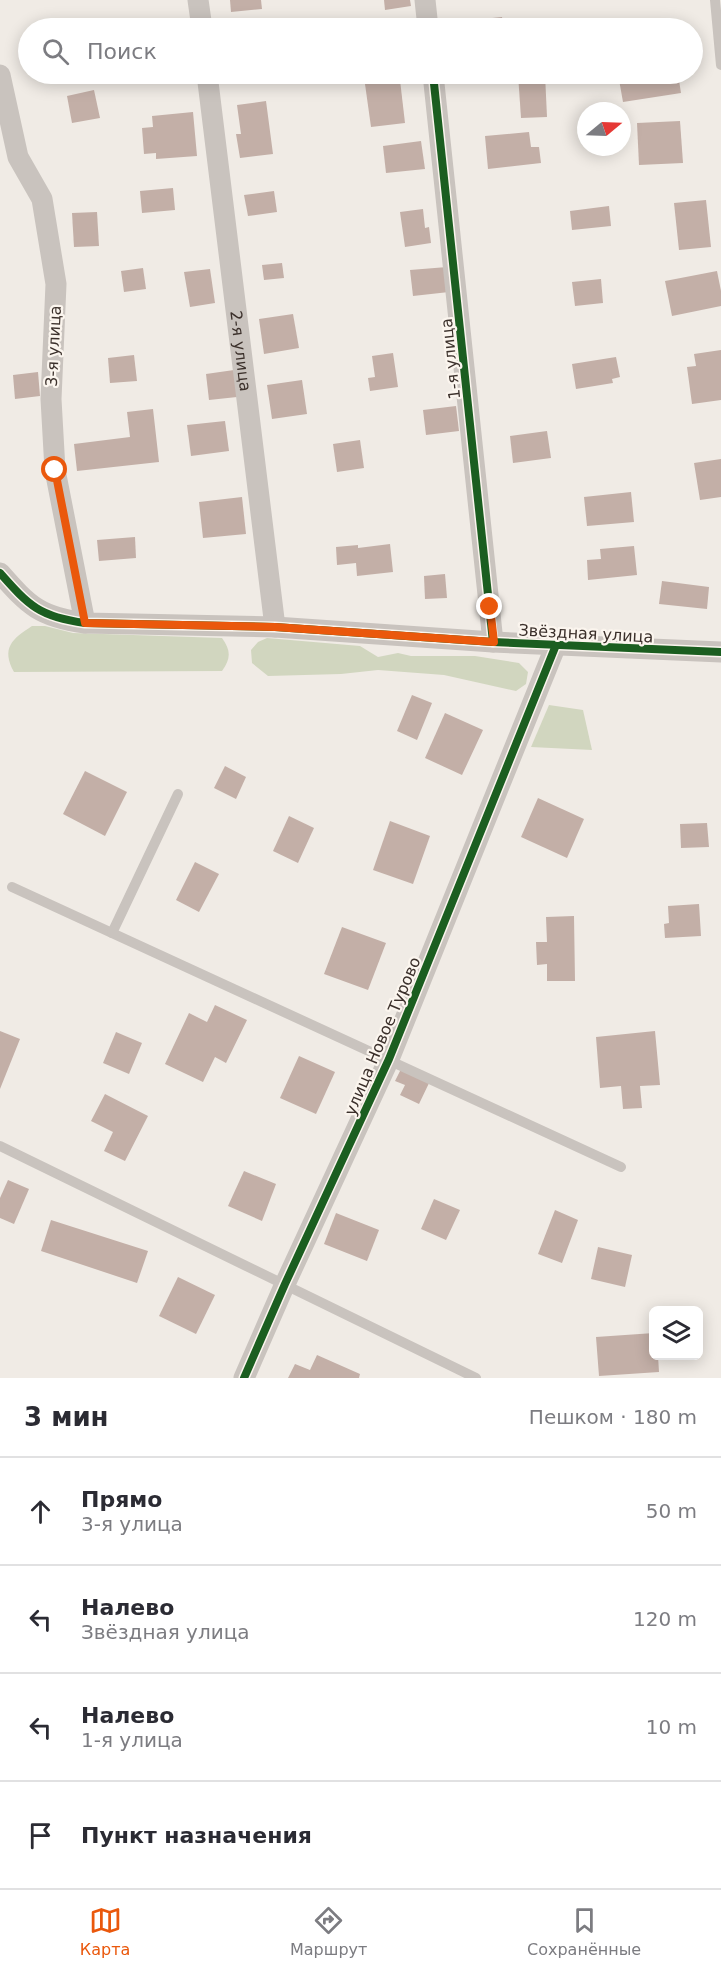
<!DOCTYPE html>
<html lang="ru">
<head>
<meta charset="utf-8">
<style>
	body { margin:0; font-family:"DejaVu Sans",sans-serif; background:#f2f2f3; color:#2b2b33 }
	.controls { position:absolute; right:18px; bottom:18px; display:grid; overflow:hidden; border-radius:9px; box-shadow:0 3px 15px #0003 }
	.controls button { width:54px; height:54px; display:grid; place-items:center; padding:0; border:0; border-bottom:2px solid #e1e1e2; background:#fff; color:#2b2b33; font:30px sans-serif }
	.compass { position:absolute; left:577px; top:102px; width:54px; height:54px; border-radius:50%; background:#fff; box-shadow:0 3px 15px #0003; rotate:71deg }
	.stop { position:absolute; width:18px; height:18px; margin:-14px; border:4px solid #ea580c; border-radius:50%; background:#fff }
	.stop.end { background:#ea580c; border-color:#fff; box-shadow:0 2px 6px #0008 }
	.list { margin:0; padding:0; list-style:none }
	h2 { display:flex; justify-content:space-between; align-items:center; height:78px; margin:0; padding:0 24px; font-size:26px }
	h2 small { font-size:20px; font-weight:400; color:#7c7c81 }
	.list li { display:grid; grid-template-columns:39px 1fr auto; gap:18px; align-items:center; box-sizing:border-box; height:108px; padding:0 24px; border-top:2px solid #e1e1e2 }
	.list b { display:block; font-size:22px; white-space:nowrap }
	.list p { margin:0; font-size:20px; white-space:nowrap; color:#7c7c81 }
	.list em { font-size:20px; font-style:normal; color:#7c7c81 }
	.icon { flex:none; width:33px; height:33px; fill:none; stroke:currentColor; stroke-width:2; stroke-linecap:round; stroke-linejoin:round }
	.map { position:relative; flex:none; width:721px; height:1378px; overflow:hidden }
	.search { position:absolute; background:#fff; box-shadow:0 3px 15px #0003; left:18px; right:18px; top:18px; height:66px; display:flex; align-items:center; gap:15px; box-sizing:border-box; padding:0 21px; border-radius:33px; color:#7c7c81; font-size:22px }
	.sheet { height:510px; background:#fff }
	nav { display:flex; justify-content:space-around; align-items:center; box-sizing:border-box; height:84px; border-top:2px solid #e1e1e2; background:#fff; font-size:16px; color:#7c7c81 }
	nav a { display:grid; justify-items:center; gap:3px }
	nav .on { color:#ea580c }
	.map>svg:first-child { display:block }
	.green { fill:#d1d6bf }
	.building { fill:#c3afa7 }
	.lines { fill:none; stroke-linecap:round; stroke-linejoin:round }
	.lane { stroke:#c9c3be; stroke-width:10 }
	.street { stroke:#c9c3be; stroke-width:21 }
	.cycleway-casing { stroke:#fbf5ee; stroke-width:11 }
	.cycleway { stroke:#1b5e20; stroke-width:8 }
	.route { stroke:#ea580c; stroke-width:8 }
	.labels { text-anchor:middle; stroke-width:4.5; stroke-linejoin:round; paint-order:stroke }
	.street-label { font-size:16px; fill:#3b302b; stroke:#fbf5ee }
</style>
</head>
<body>
<div class="map">
<svg width="721" height="1378" viewBox="0 0 721 1378">
	<rect width="100%" height="100%" fill="#f0ebe5"/>
	<g class="green">
		<path d="M32,626h13l28,7 149,5c9,13 9,20 0,33l-208,1c-13,-24 -2,-33 18,-46z"/>
		<polygon points="267,638 360,646 378,657 398,653 411,656 475,656 519,663 528,672 526,684 516,691 444,675 378,670 341,674 268,676 252,663 251,650 258,642"/>
		<polygon points="549,705 583,710 592,750 531,747"/>
	</g>
	<g class="building">
		<polygon points="230,0 261,0 262,9 231,12"/>
		<polygon points="384,0 410,0 411,6 385,10"/>
		<polygon points="502,17 504,28 464,28 463,21"/>
		<polygon points="518,74 545,74 547,117 521,118"/>
		<polygon points="618,74 640,74 640,79 678,74 681,93 623,102"/>
		<polygon points="400,80 405,123 371,127 365,84"/>
		<polygon points="94,90 100,118 72,123 67,96"/>
		<polygon points="266,101 273,154 240,158 236,134 241,134 237,105"/>
		<polygon points="193,112 197,156 156,159 156,153 144,154 142,128 153,127 152,116"/>
		<polygon points="680,121 683,163 639,165 637,123"/>
		<polygon points="529,132 531,147 539,147 541,163 488,169 485,136"/>
		<polygon points="421,141 425,169 386,173 383,146"/>
		<polygon points="173,188 175,210 142,213 140,191"/>
		<polygon points="274,191 277,212 248,216 244,195"/>
		<polygon points="706,200 711,247 679,250 674,203"/>
		<polygon points="609,206 611,226 572,230 570,211"/>
		<polygon points="423,209 425,228 429,227 431,243 405,247 400,212"/>
		<polygon points="97,212 99,246 74,247 72,213"/>
		<polygon points="282,263 284,278 264,280 262,265"/>
		<polygon points="447,267 449,292 413,296 410,270"/>
		<polygon points="143,268 146,289 124,292 121,271"/>
		<polygon points="210,269 215,303 190,307 184,272"/>
		<polygon points="717,271 721,291 721,306 672,316 665,281"/>
		<polygon points="601,279 603,303 575,306 572,282"/>
		<polygon points="293,314 299,348 264,354 259,319"/>
		<polygon points="721,350 721,400 692,404 687,367 696,366 694,354"/>
		<polygon points="393,353 398,387 370,391 368,378 375,377 372,356"/>
		<polygon points="134,355 137,381 110,383 108,358"/>
		<polygon points="616,357 620,377 612,379 613,383 576,389 572,364"/>
		<polygon points="234,370 237,397 209,400 206,374"/>
		<polygon points="38,372 40,396 15,399 13,375"/>
		<polygon points="302,380 307,414 272,419 267,385"/>
		<polygon points="456,406 459,431 426,435 423,410"/>
		<polygon points="153,409 159,462 77,471 74,444 130,437 127,412"/>
		<polygon points="225,421 229,451 191,456 187,425"/>
		<polygon points="547,431 551,458 513,463 510,436"/>
		<polygon points="360,440 364,468 337,472 333,444"/>
		<polygon points="721,459 721,497 700,500 694,463"/>
		<polygon points="631,492 634,522 587,526 584,497"/>
		<polygon points="242,497 246,534 203,538 199,502"/>
		<polygon points="135,537 136,558 99,561 97,540"/>
		<polygon points="390,544 393,572 357,576 356,563 337,565 336,547 358,545 358,548"/>
		<polygon points="634,546 637,575 588,580 587,560 601,559 600,549"/>
		<polygon points="445,574 447,598 425,599 424,576"/>
		<polygon points="662,581 709,587 707,609 659,604"/>
		<polygon points="412,695 432,703 417,740 397,731"/>
		<polygon points="445,713 483,730 462,775 425,758"/>
		<polygon points="225,766 246,777 236,799 214,788"/>
		<polygon points="85,771 127,792 105,836 63,814"/>
		<polygon points="538,798 584,819 567,858 521,837"/>
		<polygon points="289,816 314,828 298,863 273,851"/>
		<polygon points="390,821 430,836 413,884 373,870"/>
		<polygon points="707,823 709,847 681,848 680,824"/>
		<polygon points="195,862 219,874 199,912 176,900"/>
		<polygon points="699,904 701,936 665,938 664,924 669,923 668,906"/>
		<polygon points="574,916 575,981 547,981 547,964 537,965 536,942 547,942 546,917"/>
		<polygon points="342,927 386,943 368,990 324,974"/>
		<polygon points="215,1005 247,1020 226,1063 215,1057 203,1082 165,1064 189,1013 207,1022"/>
		<polygon points="0,1031 20,1039 0,1089"/>
		<polygon points="655,1031 660,1085 640,1086 642,1108 623,1109 621,1086 600,1088 596,1037"/>
		<polygon points="116,1032 142,1043 129,1074 103,1063"/>
		<polygon points="299,1056 335,1072 316,1114 280,1098"/>
		<polygon points="402,1067 430,1081 419,1104 400,1095 405,1085 395,1081"/>
		<polygon points="105,1094 148,1116 125,1161 104,1151 113,1132 91,1121"/>
		<polygon points="244,1171 276,1184 262,1221 228,1206"/>
		<polygon points="8,1180 29,1189 14,1224 0,1218 0,1198"/>
		<polygon points="434,1199 460,1210 446,1240 421,1229"/>
		<polygon points="555,1210 578,1220 562,1263 538,1254"/>
		<polygon points="336,1213 379,1230 367,1261 324,1244"/>
		<polygon points="51,1220 148,1251 137,1283 41,1251"/>
		<polygon points="598,1247 632,1255 625,1287 591,1279"/>
		<polygon points="178,1277 215,1295 196,1334 159,1316"/>
		<polygon points="654,1333 654,1356 658,1356 659,1372 599,1376 596,1337"/>
		<polygon points="317,1355 360,1374 359,1378 288,1378 295,1364 310,1370"/>
	</g>
	<g class="lines">
		<g class="lane">
			<polyline points="715,0 721,65"/>
			<polyline points="12,887 621,1167"/>
			<polyline points="112,933 178,794"/>
			<polyline points="0,1146 476,1378"/>
		</g>
		<g class="street">
			<polyline points="198,0 202,28"/>
			<polyline points="425,0 428,28"/>
			<path id="s1" d="M207,74l68,553"/>
			<polyline points="433,74 493,642"/>
			<polyline points="0,75 18,157 42,199 56,284 51,399 55,470 85,623"/>
			<path d="M0,573c29,33 40,44 85,50l190,4 218,15 228,10"/>
			<polyline points="244,1378 285,1284 389,1059 556,645"/>
		</g>
		<defs>
			<g id="cycleway">
				<polyline points="433,74 493,642"/>
				<path d="M0,573c29,33 40,44 85,50l190,4 218,15 228,10"/>
				<polyline points="244,1378 285,1284 389,1059 556,645"/>
			</g>
		</defs>
		<use href="#cycleway" class="cycleway-casing"/>
		<use href="#cycleway" class="cycleway"/>
	</g>
	<g class="lines">
		<polyline class="route" points="55,470 85,623 275,627 494,642 490,607"/>
	</g>
	<g class="labels">
		<g class="street-label">
			<text transform="translate(53 346) rotate(-87)" y="6">3-я улица</text>
			<text dy="6" stroke="none"><textPath href="#s1" startOffset="279">2-я улица</textPath></text>
			<text transform="translate(450 359) rotate(-96)" y="6">1-я улица</text>
			<text transform="translate(586 633) rotate(3)" y="6">Звёздная улица</text>
			<text transform="translate(382 1036) rotate(-67)" y="6">улица Новое Турово</text>
		</g>
	</g>
</svg>
<div class="controls">
<button><svg class="icon" aria-label="layers" viewBox="0 0 24 24"><path d="M12 4l9 5-9 5-9-5zM3 14l9 5 9-5"/></svg></button>
</div>
<svg class="compass" viewBox="-18 -18 36 36"><path d="M0-13l5 13h-10z" fill="#e53935"/><path d="M0 13l5-13h-10z" fill="#7c7c81"/></svg>
<div class="stop" style="left:55px;top:470px"></div>
<div class="stop end" style="left:490px;top:607px"></div>
<div class="search"><svg class="icon" aria-label="search" viewBox="0 0 24 24"><circle cx="10" cy="10" r="6"/><path d="M15 15l6 6"/></svg>Поиск</div>
</div>
<section class="sheet">
<h2>3 мин<small>Пешком · 180 m</small></h2>
<ul class="list">
<li><svg class="icon" aria-label="ahead" viewBox="0 0 24 24"><path d="M12 20V5M6 11l6-6 6 6"/></svg><div><b>Прямо</b><p>3-я улица</p></div><em>50 m</em></li>
<li><svg class="icon" aria-label="left" viewBox="0 0 24 24"><path d="M17 20v-9H6M10 6l-5 5 5 5"/></svg><div><b>Налево</b><p>Звёздная улица</p></div><em>120 m</em></li>
<li><svg class="icon" aria-label="left" viewBox="0 0 24 24"><path d="M17 20v-9H6M10 6l-5 5 5 5"/></svg><div><b>Налево</b><p>1-я улица</p></div><em>10 m</em></li>
<li><svg class="icon" aria-label="arrive" viewBox="0 0 24 24"><path d="M6 21V4h12l-3 4 3 4H6"/></svg><div><b>Пункт назначения</b></div></li>
</ul>
</section>
<nav>
<a class="on"><svg class="icon" aria-label="map" viewBox="0 0 24 24"><path d="M3 6l6-2 6 2 6-2v14l-6 2-6-2-6 2zM9 4v14M15 6v14"/></svg>Карта</a>
<a><svg class="icon" aria-label="directions" viewBox="0 0 24 24"><path d="M12 3l9 9-9 9-9-9zM9 14v-3h6M13 9l2 2-2 2"/></svg>Маршрут</a>
<a><svg class="icon" aria-label="saved" viewBox="0 0 24 24"><path d="M7 4h10v16l-5-4-5 4z"/></svg>Сохранённые</a>
</nav>
</body>
</html>
